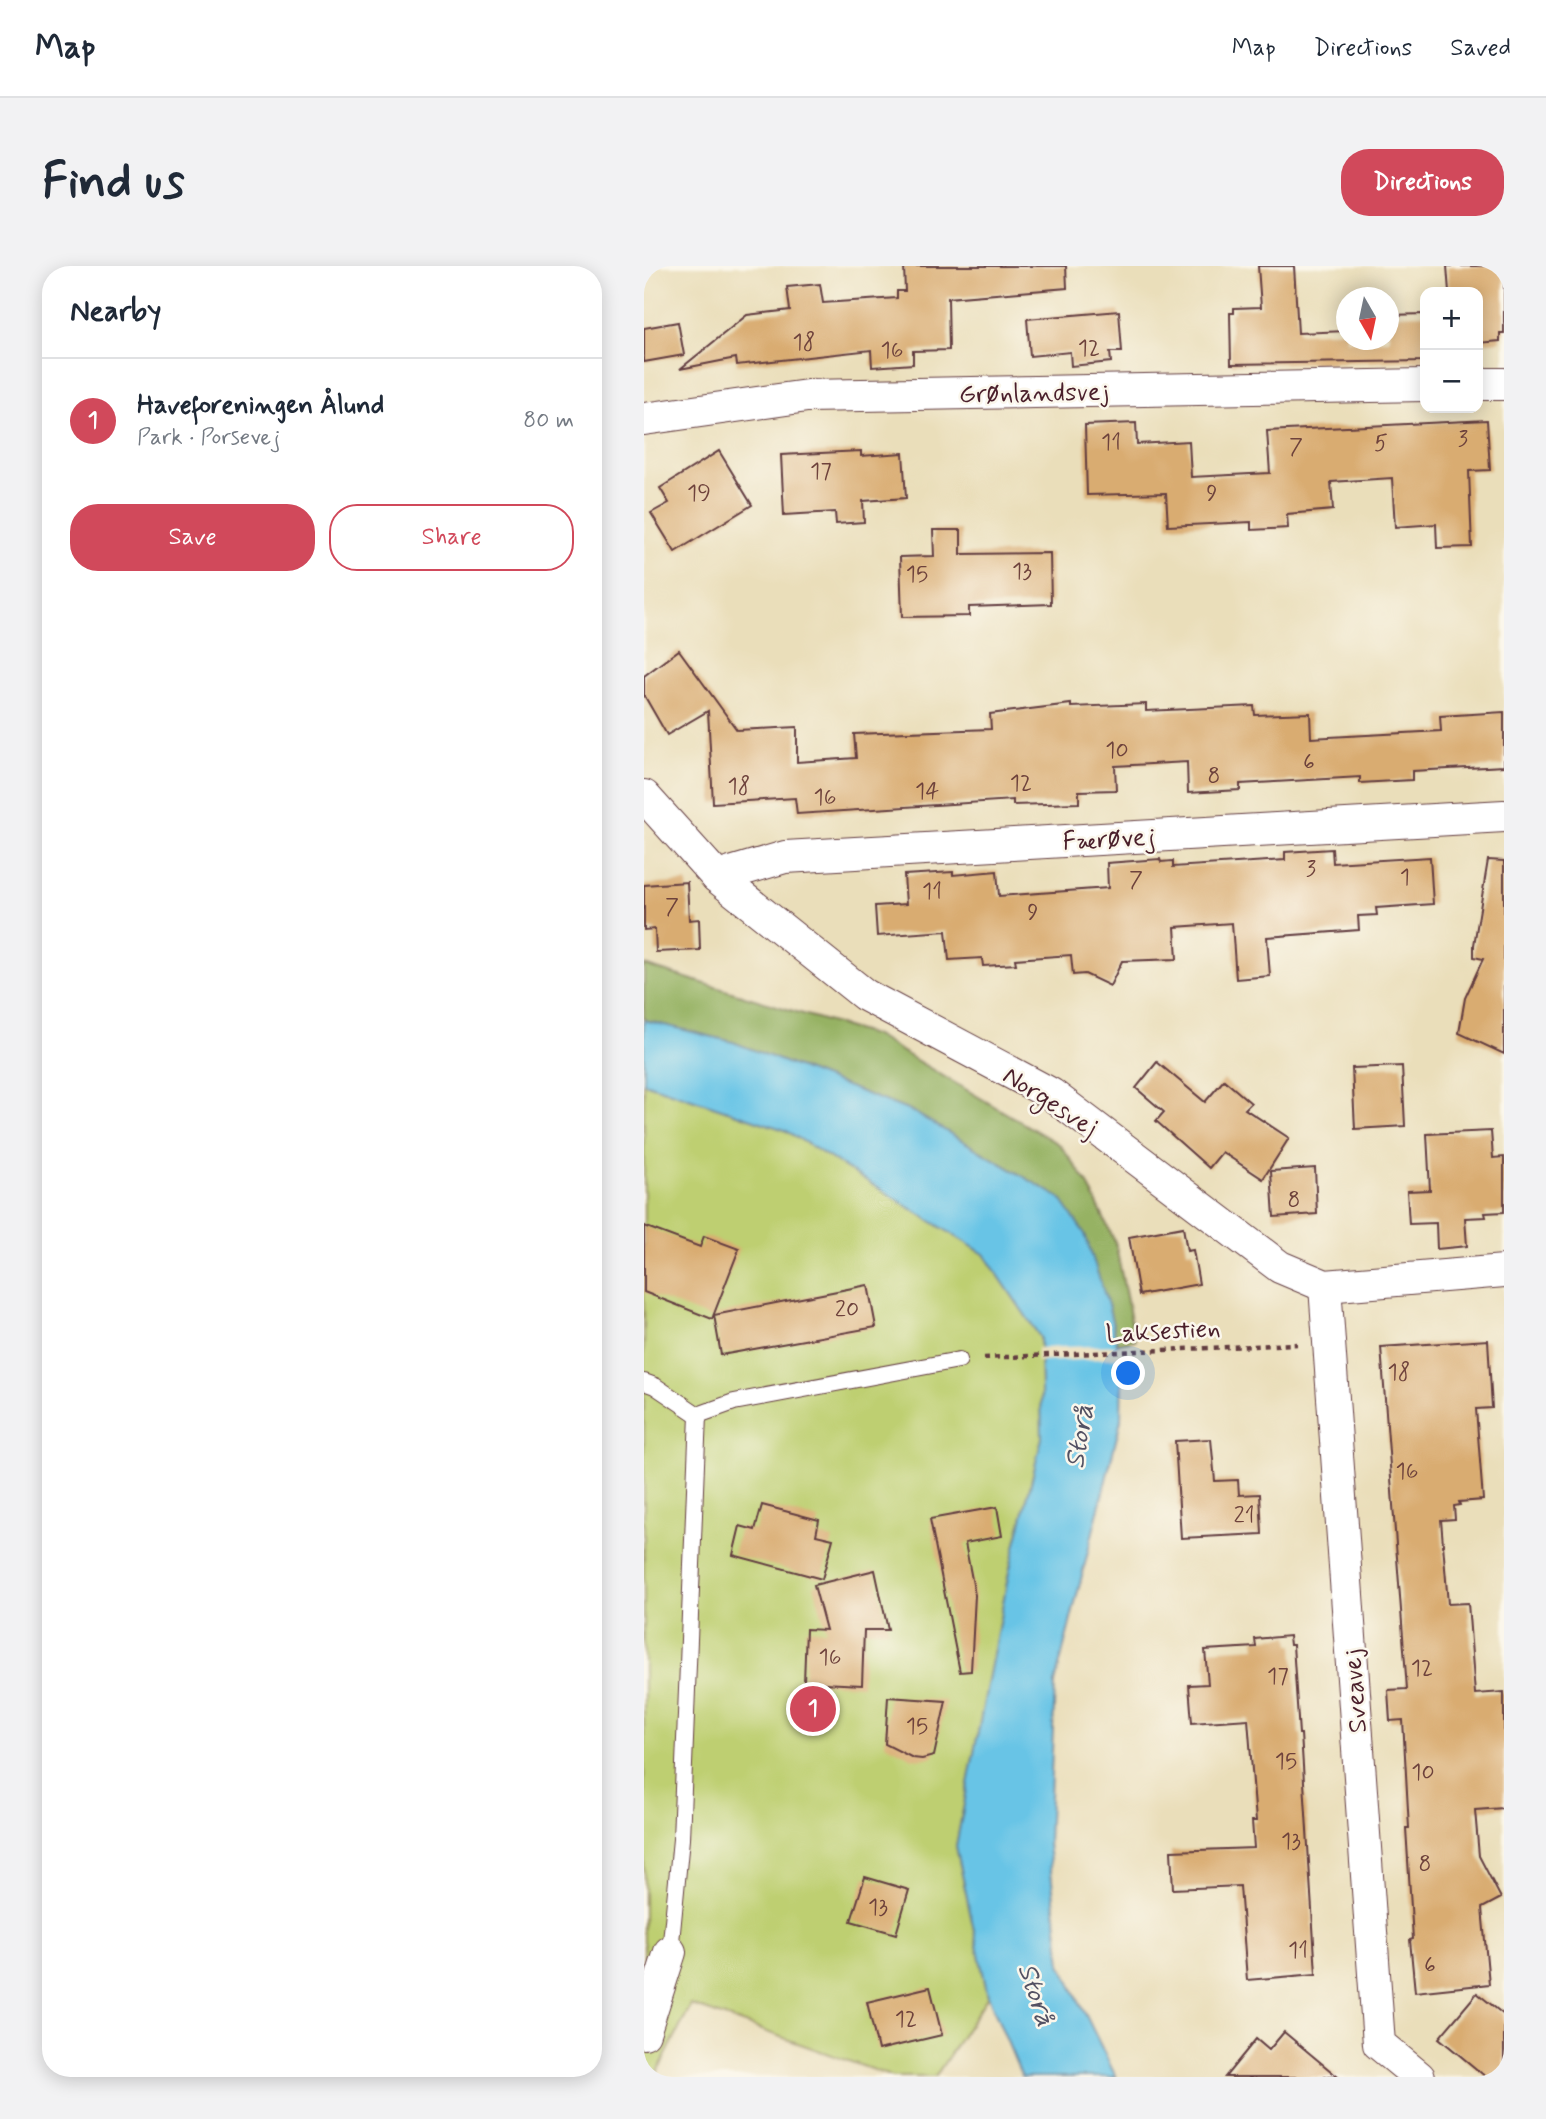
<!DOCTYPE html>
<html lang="en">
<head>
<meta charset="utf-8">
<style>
	body { margin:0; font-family:Mynerve,sans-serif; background:#f2f2f3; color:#1f2937 }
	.controls { position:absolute; right:21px; top:21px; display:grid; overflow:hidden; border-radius:14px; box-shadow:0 4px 18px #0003 }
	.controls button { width:63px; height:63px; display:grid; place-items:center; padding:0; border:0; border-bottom:2px solid #e0e1e3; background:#fff; color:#1f2937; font:35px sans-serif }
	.compass { position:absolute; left:692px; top:21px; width:63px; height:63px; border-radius:50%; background:#fff; box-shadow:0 4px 18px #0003; rotate:171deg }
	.you { position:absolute; left:485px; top:1108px; width:24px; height:24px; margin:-18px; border:5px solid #fff; border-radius:50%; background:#1a73e8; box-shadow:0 0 0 10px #1a73e833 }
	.badge { display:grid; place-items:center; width:46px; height:46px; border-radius:50%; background:#d1495b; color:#fff; font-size:23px; font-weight:700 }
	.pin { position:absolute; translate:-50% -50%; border:4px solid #fff; box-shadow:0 2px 7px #0006 }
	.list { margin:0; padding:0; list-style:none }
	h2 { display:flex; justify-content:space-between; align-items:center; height:91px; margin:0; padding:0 28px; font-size:30px }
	h2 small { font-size:23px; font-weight:400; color:#747a83 }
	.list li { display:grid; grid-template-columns:46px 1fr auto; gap:21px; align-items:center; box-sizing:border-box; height:126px; padding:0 28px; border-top:2px solid #e0e1e3 }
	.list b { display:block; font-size:26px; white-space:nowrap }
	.list p { margin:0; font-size:23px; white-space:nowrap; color:#747a83 }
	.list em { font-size:23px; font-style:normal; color:#747a83 }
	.actions { display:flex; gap:14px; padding:21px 28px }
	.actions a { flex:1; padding:16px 0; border:2px solid #d1495b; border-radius:28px; text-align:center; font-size:24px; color:#d1495b }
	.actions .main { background:#d1495b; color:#fff }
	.map { position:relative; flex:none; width:860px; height:1811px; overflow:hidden; border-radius:28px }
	header { display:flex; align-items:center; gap:42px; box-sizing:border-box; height:98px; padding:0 35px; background:#fff; border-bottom:2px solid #e0e1e3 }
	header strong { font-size:33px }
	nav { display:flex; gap:38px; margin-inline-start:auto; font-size:24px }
	.intro { display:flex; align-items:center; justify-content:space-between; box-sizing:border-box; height:168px; padding:0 42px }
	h1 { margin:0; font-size:49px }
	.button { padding:18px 32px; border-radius:28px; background:#d1495b; color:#fff; font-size:24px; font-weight:700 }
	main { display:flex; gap:42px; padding:0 42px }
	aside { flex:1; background:#fff; border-radius:28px; box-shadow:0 4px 18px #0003 }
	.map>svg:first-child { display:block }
	.green { fill:#becf71; stroke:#84774e; stroke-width:2 }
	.forest { fill:#96b263; stroke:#706847; stroke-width:2 }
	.water { fill:#68c4e6; stroke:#597288; stroke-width:2 }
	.pier { fill:#eadeba }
	.building { fill:#d9ac71 }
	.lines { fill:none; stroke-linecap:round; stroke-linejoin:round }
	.lane-casing { stroke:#623c40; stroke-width:18 }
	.street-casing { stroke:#623c40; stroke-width:34 }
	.path { stroke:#623c40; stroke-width:4.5; stroke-dasharray:5 5; stroke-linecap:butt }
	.lane { stroke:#fff; stroke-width:16 }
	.street { stroke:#fff; stroke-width:32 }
	.labels { text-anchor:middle; stroke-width:5; stroke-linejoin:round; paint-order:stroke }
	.number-label { font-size:23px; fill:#6e423c }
	.street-label { font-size:26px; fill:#4a1f2b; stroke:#fbf7ec }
	.water-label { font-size:28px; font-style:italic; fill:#535163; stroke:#fbf7ec }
</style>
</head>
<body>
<header>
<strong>Map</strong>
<nav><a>Map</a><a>Directions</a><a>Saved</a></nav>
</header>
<div class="intro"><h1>Find us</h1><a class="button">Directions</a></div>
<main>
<aside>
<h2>Nearby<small></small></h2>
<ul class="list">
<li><span class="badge">1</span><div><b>Haveforeningen Ålund</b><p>Park · Porsevej</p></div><em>80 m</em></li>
</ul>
<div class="actions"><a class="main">Save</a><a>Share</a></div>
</aside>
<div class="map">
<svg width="860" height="1811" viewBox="0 0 860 1811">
	<rect width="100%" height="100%" fill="#fbf7ec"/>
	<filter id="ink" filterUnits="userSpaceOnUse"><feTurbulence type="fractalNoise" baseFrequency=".0143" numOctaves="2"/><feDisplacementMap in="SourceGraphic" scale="14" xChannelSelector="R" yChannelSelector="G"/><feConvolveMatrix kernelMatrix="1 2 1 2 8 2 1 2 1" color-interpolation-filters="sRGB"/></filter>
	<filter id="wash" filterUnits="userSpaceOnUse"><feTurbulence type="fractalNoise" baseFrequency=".00686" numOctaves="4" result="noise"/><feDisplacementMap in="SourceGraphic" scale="28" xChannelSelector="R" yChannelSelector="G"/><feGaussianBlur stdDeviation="1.57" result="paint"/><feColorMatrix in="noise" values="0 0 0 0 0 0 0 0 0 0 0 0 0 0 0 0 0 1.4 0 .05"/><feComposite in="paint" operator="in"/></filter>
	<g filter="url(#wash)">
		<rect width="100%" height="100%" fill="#eadeba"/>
		<polygon class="green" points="0,817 141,864 340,988 396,1071 398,1172 365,1306 312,1580 344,1730 291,1811 249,1811 47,1739 11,1811 0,1811"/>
		<polygon class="forest" points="0,699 231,770 416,879 443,916 471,976 491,1074 473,1077 465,1042 416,932 271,847 89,776 0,754"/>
		<polygon class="water" points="0,754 89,776 271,847 416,932 441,968 465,1042 478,1100 477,1154 411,1417 404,1577 417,1698 472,1811 378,1811 344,1730 312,1580 365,1306 398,1172 396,1071 340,988 141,864 0,817"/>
		<polygon class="pier" points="477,1079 480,1092 393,1096 393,1082"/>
		<g id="blocks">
			<g class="building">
				<polygon points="260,0 422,0 423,22 304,32 305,84 269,85 269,98 228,101 227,84 93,99 92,92 36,103 103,49 146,44 143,21 176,18 179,37 253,32 253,25 261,25"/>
				<polygon points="614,0 650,0 654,67 703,65 703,74 745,74 745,49 781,48 781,95 587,98 586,47 590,47 590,42 617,41"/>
				<polygon points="803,0 860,0 860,67 856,67 856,75 834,77 834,26 805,26"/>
				<polygon points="475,45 478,86 466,86 467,96 427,100 426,86 386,90 383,53"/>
				<polygon points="34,56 40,89 0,96 0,62"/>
				<polygon points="843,154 846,204 825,205 828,281 793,282 792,258 751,261 748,212 687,216 689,244 643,248 644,262 607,264 607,256 524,260 522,227 443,229 441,159 492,157 493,178 545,175 547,211 626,207 623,165"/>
				<polygon points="75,185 108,239 31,286 7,247 25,237 16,222"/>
				<polygon points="217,185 217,190 259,187 262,232 219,235 220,256 192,258 191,246 140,249 137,189"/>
				<polygon points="289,264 317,264 317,288 406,287 407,338 325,341 325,350 258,351 256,291 290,290"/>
				<polygon points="35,384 93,464 153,461 153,496 212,492 210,468 347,463 346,448 427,438 427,441 502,438 502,445 610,440 611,449 666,447 667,472 797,465 796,450 860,446 860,500 768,505 768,514 716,517 716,511 596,518 596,524 544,527 543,496 471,500 472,524 435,525 435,537 369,539 369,534 153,548 151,532 69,537 64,445 23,469 0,429 0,410"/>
				<polygon points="688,583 689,597 786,591 789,638 732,642 733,649 714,650 715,664 623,671 626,710 592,713 588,657 531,661 533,693 478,695 466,720 441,708 429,709 427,689 371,693 372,698 339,700 338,692 305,694 302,665 233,670 231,640 262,638 260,609 309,606 309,609 353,605 355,630 464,622 463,597 516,593 517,596 529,595 529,601 641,594 641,586"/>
				<polygon points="844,594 860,595 860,788 815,767 821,732 839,693 830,691 830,679"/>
				<polygon points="43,616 45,654 55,653 56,684 12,686 11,663 0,664 0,619"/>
				<polygon points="513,796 561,836 580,814 607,837 601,843 645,872 619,913 578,886 565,902 512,855 520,846 492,822"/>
				<polygon points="758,800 761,860 711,863 708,802"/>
				<polygon points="847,865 849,892 860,891 860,946 841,947 842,951 821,952 823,980 793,983 792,957 765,958 763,925 786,924 783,868"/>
				<polygon points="671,902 673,948 630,951 627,905"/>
				<polygon points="0,960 56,981 60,970 95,983 68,1053 0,1026"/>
				<polygon points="539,961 543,985 549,984 555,1018 495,1029 485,971"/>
				<polygon points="224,1019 232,1061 77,1089 70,1049"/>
				<polygon points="844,1074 848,1142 832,1143 839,1234 815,1236 816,1239 810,1240 811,1253 797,1254 804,1338 824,1337 831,1428 860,1426 860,1542 831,1544 835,1590 857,1632 838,1642 845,1718 771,1726 766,1674 769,1673 762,1562 765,1562 759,1454 746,1455 744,1424 763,1423 737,1081"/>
				<polygon points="567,1173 571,1215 594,1214 595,1229 616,1228 618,1268 537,1272 531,1175"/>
				<polygon points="118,1239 175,1254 172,1269 189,1273 178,1313 89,1289 96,1260 111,1264"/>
				<polygon points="353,1241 358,1270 321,1277 331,1329 327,1405 316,1406 286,1253"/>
				<polygon points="231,1304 244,1364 220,1364 218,1419 160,1416 162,1363 182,1364 170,1319"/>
				<polygon points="645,1370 646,1379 649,1379 655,1468 657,1468 672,1708 603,1714 596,1620 529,1623 527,1585 610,1582 608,1555 612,1555 604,1453 548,1457 545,1419 564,1418 561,1384 612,1381 611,1373"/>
				<polygon points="244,1431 302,1435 290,1490 278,1493 269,1492 241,1478"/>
				<polygon points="221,1611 265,1624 252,1668 207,1655"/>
				<polygon points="286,1721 298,1769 234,1784 223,1736"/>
				<polygon points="833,1727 860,1749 860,1800 851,1811 842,1811 795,1772"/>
				<polygon points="640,1766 694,1811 581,1811 612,1773 625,1784"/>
			</g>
		</g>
	</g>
	<g filter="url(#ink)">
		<use href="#blocks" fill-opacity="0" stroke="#623c40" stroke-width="2"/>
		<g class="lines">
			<defs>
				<g id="lane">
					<polyline points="0,1116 11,1120 54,1149 90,1136 315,1094"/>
					<polyline points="26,1686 37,1573 54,1149"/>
				</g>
				<g id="street">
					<polyline points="834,118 860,118"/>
					<polyline points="0,153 163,130 781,119"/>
					<polyline points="0,530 73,611 221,729 407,828 636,1001 681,1020 860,1005"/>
					<polyline points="73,611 141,591 860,550"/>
					<polyline points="681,1020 735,1778 775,1811"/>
					<polyline points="0,1767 26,1686"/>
				</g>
			</defs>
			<use href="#lane" class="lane-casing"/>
			<use href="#street" class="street-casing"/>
			<polyline class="path" points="340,1092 653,1078"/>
			<use href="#lane" class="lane"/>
			<use href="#street" class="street"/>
		</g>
	</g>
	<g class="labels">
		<g class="number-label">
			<text x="160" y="83">18</text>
			<text x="445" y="89">12</text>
			<text x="248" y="91">16</text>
			<text x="819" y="180">3</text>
			<text x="467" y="183">11</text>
			<text x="737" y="184">5</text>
			<text x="652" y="188">7</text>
			<text x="177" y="212">17</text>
			<text x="55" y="234">19</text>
			<text x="568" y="234">9</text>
			<text x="378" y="312">13</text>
			<text x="273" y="315">15</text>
			<text x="473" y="491">10</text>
			<text x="665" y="503">6</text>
			<text x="570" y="517">8</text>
			<text x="377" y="524">12</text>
			<text x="95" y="527">18</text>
			<text x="283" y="532">14</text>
			<text x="181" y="538">16</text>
			<text x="667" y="610">3</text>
			<text x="761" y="618">1</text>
			<text x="492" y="621">7</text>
			<text x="288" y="632">11</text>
			<text x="28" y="648">7</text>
			<text x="389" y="653">9</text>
			<text x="650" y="941">8</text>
			<text x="203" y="1050">20</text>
			<text x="755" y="1113">18</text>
			<text x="763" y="1212">16</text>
			<text x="600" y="1256">21</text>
			<text x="186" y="1398">16</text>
			<text x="778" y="1409">12</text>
			<text x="634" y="1417">17</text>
			<text x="273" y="1467">15</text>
			<text x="642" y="1502">15</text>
			<text x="779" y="1513">10</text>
			<text x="647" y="1582">13</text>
			<text x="781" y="1605">8</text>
			<text x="234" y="1648">13</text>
			<text x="654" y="1691">11</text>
			<text x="786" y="1706">6</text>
			<text x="262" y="1760">12</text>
		</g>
		<g class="street-label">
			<text transform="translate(390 126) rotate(-1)" y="9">Grønlandsvej</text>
			<text transform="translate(465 572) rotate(-3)" y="9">Færøvej</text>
			<text transform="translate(407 835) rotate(33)" y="9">Norgesvej</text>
			<text transform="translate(519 1064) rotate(-3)" y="9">Laksestien</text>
			<text transform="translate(710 1425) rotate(-94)" y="9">Sveavej</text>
		</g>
		<g class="water-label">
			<text transform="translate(434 1170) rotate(-81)" y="10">Storå</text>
			<text transform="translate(394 1728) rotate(71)" y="10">Storå</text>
		</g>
	</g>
</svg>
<div class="controls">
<button>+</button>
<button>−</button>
</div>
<svg class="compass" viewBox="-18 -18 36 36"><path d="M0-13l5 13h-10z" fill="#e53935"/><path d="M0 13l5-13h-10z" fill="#747a83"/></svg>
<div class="you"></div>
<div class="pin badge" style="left:169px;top:1443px">1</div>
</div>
</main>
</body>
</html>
